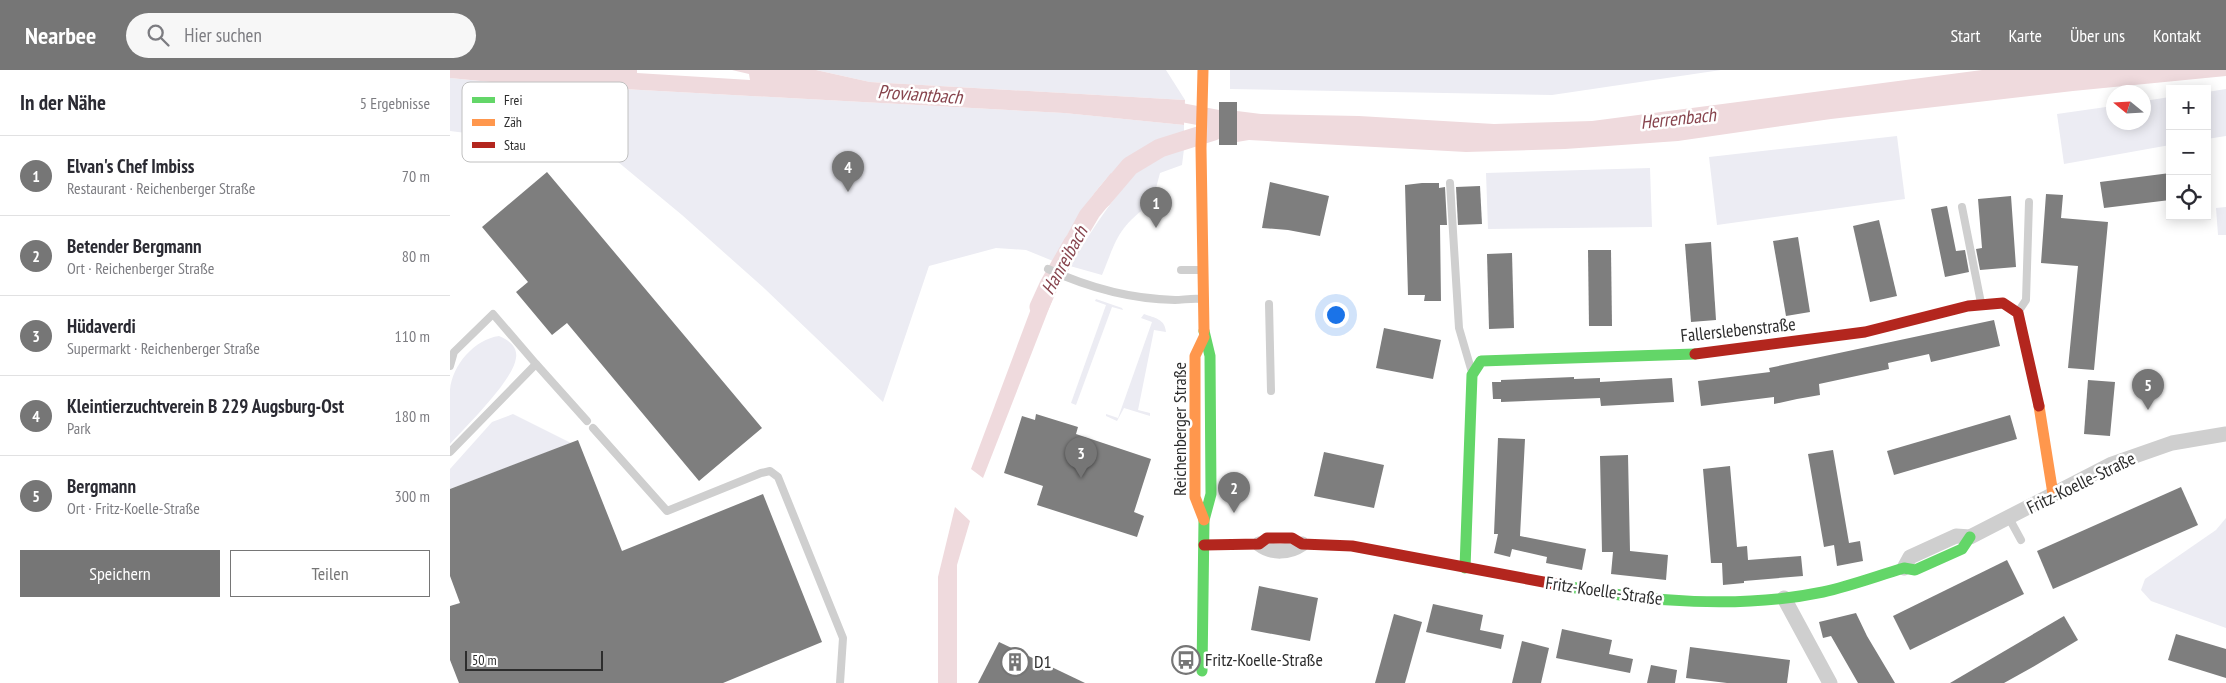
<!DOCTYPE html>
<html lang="de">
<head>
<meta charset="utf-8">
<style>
	body { margin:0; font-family:"PT Sans Narrow",sans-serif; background:#f7f7f7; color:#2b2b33 }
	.controls { position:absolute; right:15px; top:15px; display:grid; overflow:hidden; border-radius:0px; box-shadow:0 2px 12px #0003 }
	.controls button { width:45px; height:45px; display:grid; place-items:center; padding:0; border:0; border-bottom:1px solid #e1e1e2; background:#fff; color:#2b2b33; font:25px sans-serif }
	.compass { position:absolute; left:1656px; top:15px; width:45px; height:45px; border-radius:50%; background:#fff; box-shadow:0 2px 12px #0003; rotate:288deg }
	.scale { position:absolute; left:15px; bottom:12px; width:138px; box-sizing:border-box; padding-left:5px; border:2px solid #2d2d2d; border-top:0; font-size:14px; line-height:18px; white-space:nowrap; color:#2d2d2d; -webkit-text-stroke:4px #fff; paint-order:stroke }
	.you { position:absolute; left:885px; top:244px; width:18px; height:18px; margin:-12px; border:4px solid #fff; border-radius:50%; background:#1a73e8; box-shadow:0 0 0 8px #1a73e833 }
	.badge { display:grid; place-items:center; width:32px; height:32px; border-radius:50%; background:#767676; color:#fff; font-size:16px; font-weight:700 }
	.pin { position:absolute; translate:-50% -41px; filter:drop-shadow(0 1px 2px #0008) }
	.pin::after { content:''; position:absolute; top:26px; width:18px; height:15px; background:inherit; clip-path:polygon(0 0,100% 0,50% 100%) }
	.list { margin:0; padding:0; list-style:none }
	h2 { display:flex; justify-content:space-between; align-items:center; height:65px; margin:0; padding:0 20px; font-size:21px }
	h2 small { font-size:16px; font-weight:400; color:#7c7c81 }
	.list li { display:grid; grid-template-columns:32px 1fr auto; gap:15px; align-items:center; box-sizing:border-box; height:80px; padding:0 20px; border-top:1px solid #e1e1e2 }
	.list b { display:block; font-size:19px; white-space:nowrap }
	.list p { margin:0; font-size:16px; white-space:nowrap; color:#7c7c81 }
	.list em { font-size:16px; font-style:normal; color:#7c7c81 }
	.actions { display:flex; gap:10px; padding:15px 20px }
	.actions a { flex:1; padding:11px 0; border:1px solid #767676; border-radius:0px; text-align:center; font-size:18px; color:#767676 }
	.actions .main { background:#767676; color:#fff }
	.icon { flex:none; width:28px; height:28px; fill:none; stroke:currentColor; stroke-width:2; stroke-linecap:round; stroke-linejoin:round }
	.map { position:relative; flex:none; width:1776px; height:613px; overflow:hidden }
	header { display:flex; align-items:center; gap:30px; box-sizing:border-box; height:70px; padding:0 25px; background:#767676; color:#fff }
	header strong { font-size:24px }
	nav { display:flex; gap:28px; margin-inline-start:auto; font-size:18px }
	.search { width:350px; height:45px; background:#f7f7f7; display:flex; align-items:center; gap:12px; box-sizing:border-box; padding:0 18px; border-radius:28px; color:#7c7c81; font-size:19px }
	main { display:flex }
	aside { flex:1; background:#fff }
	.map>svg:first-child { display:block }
	.green { fill:#ececf3 }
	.water { fill:#efdadd }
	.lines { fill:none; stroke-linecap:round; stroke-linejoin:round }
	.canal { stroke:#efdadd; stroke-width:19 }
	.building { fill:#7e7e7e }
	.lane { stroke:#cfcfcf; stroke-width:8 }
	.street { stroke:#cfcfcf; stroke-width:15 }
	.fast { stroke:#63d668; stroke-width:11 }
	.slow { stroke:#ff974d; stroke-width:11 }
	.jam { stroke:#b3261e; stroke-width:11 }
	.labels { text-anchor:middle; stroke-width:5; stroke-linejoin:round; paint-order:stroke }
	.street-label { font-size:18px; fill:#2d2d2d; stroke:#fff }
	.poi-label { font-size:18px; fill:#2d2d2d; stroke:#fff; text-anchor:start }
	.water-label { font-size:19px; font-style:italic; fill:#87444d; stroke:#fff }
	.key { fill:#fff; stroke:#c0c0c0; stroke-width:1 }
	.key-label { font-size:14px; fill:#2d2d2d }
</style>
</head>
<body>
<header>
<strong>Nearbee</strong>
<div class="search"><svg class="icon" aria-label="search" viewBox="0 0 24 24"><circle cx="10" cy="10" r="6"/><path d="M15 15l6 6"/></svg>Hier suchen</div>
<nav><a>Start</a><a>Karte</a><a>Über uns</a><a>Kontakt</a></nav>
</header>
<main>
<aside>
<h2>In der Nähe<small>5 Ergebnisse</small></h2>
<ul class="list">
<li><span class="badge">1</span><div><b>Elvan's Chef Imbiss</b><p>Restaurant · Reichenberger Straße</p></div><em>70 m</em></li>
<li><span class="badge">2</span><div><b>Betender Bergmann</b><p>Ort · Reichenberger Straße</p></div><em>80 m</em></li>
<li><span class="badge">3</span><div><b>Hüdaverdi</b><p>Supermarkt · Reichenberger Straße</p></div><em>110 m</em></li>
<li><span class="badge">4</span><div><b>Kleintierzuchtverein B 229 Augsburg-Ost</b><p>Park</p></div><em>180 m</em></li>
<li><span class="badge">5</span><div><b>Bergmann</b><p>Ort · Fritz-Koelle-Straße</p></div><em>300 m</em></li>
</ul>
<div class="actions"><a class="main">Speichern</a><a>Teilen</a></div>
</aside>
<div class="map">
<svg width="1776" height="613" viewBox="0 0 1776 613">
	<rect width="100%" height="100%" fill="#fff"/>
	<g class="green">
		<polygon points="366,0 716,0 735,30 420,12"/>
		<polygon points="780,0 1271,0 1102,25 780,19"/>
		<polygon points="0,8 51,13 95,55 56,68 0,61"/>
		<path d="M80,19h93l441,24 120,12v8c-8,2 -18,4 -26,7 -52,23 -79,74 -105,121l-27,-11 -30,-2 -67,18 -46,136 -118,-113 -83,-74z"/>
		<polygon points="1776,19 1776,66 1757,69 1757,22"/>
		<polygon points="1720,27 1720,75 1614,94 1607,44 1663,36 1664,52 1694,52 1694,31"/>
		<polygon points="1447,66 1455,129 1267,155 1259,87"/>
		<path d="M734,79l-2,16 -22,8 -8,30c-34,24 -35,35 -50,72l-32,-9c20,-33 40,-65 66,-93 12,-13 33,-18 48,-24z"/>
		<polygon points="1200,98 1202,157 1038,159 1036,103"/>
		<polygon points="1776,137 1776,165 1768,165 1766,138"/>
		<polygon points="646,229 672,238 673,240 662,237 626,335 621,333 656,235 645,231"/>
		<path d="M694,244c11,4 21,5 22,18l-12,-2 -16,80 12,3v3l-26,-8 -7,13 -11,-5v-2l12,4 34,-96 -11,-4z"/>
		<path d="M49,266c9,4 19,10 17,22 -3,23 -50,68 -66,86 0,-18 0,-37 0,-54 2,-25 25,-51 49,-54z"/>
		<polygon points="63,344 121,373 0,419 0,399 42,352"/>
		<polygon points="1776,448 1776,558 1701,531 1691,520 1695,509 1766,460"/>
	</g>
	<g class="water">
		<polygon points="0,0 187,0 187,3 300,10 299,4 282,0 366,0 420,12 735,30 734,55 614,43 173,19 80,19 51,13 0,8"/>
		<polygon points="1532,0 1776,0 1776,6 1623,21 1381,49 1228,71 1115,79 1016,82 799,70 787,72 787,41 811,44 909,46 1044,54 1142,51"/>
		<polygon points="734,63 734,79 707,89 687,102 673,91 708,70"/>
		<polygon points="661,103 675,115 649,147 620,196 603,191 630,141"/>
		<polygon points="591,212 607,218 533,408 521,399"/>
		<polygon points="505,437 520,451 507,495 507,613 488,613 488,507"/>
	</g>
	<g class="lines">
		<g class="canal">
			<polyline points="709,41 734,43 793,54"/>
			<polyline points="652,129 680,96 710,78 764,61"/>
			<polyline points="589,237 599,215 623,173"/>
		</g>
	</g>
	<g class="building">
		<rect x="769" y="32" width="18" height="43"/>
		<polygon points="97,102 312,358 249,411 117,253 102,265 66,222 78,212 32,157"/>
		<polygon points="1720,103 1720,130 1654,138 1650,112"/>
		<polygon points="820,112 879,126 870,166 838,160 812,158"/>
		<polygon points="972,113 989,113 989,118 995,117 997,155 990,155 991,231 974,231 975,225 958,225 955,115"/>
		<polygon points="1030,116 1032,154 1008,155 1006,117"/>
		<polygon points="1596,124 1613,125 1611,148 1658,152 1644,300 1618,298 1628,196 1591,193"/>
		<polygon points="1561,126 1566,197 1530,200 1526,179 1532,178 1528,129"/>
		<polygon points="1497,136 1506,181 1515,180 1519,202 1495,207 1481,139"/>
		<polygon points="1429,150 1447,226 1420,232 1403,156"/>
		<polygon points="1348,167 1360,242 1336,246 1323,171"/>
		<polygon points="1261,172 1266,250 1241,252 1235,174"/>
		<polygon points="1138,180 1161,180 1162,256 1139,256"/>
		<polygon points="1062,183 1064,258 1039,259 1037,184"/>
		<polygon points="1544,250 1550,276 1481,292 1479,284 1438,293 1439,299 1369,314 1370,325 1347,329 1324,334 1324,327 1251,336 1248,311 1320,302 1319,298"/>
		<polygon points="934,258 991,270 983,309 926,298"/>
		<polygon points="1124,307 1124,309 1150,308 1150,312 1222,308 1224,332 1151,336 1150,328 1051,332 1051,329 1043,329 1042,312 1051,312 1051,310"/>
		<polygon points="1638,310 1665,312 1660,366 1634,364"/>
		<polygon points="586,344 628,357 626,364 701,389 684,442 694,446 687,467 587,435 593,416 554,403 572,346 585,350"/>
		<polygon points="1560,345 1567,369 1444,405 1437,381"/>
		<polygon points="1048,368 1075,369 1070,466 1136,479 1132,500 1096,493 1097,487 1062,479 1060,487 1044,483 1048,464 1044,464"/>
		<polygon points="128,370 172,481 313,424 372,572 273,613 9,613 0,590 0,536 10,533 0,506 0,419"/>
		<polygon points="1383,380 1399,473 1410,471 1413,491 1387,496 1384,475 1374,477 1358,384"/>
		<polygon points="874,382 934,395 924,438 864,426"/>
		<polygon points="1178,385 1180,481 1218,485 1216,510 1161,504 1163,482 1152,482 1150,386"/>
		<polygon points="1280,396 1287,477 1297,476 1298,490 1351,486 1353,506 1294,511 1294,513 1273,515 1272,493 1261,493 1253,399"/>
		<polygon points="1731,417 1748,455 1603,519 1587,481"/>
		<polygon points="1557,490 1574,524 1460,580 1443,546"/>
		<polygon points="809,516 868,528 860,571 801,560"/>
		<polygon points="983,534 1033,545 1030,560 1054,565 1051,579 976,562"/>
		<polygon points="1406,543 1417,566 1445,613 1408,613 1381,566 1373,568 1369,552"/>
		<polygon points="944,544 972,552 955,613 925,613"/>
		<polygon points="1614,546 1628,570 1581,598 1554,613 1500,613"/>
		<polygon points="1112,559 1162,570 1159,584 1183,589 1180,603 1106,588"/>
		<polygon points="1726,564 1776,579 1776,608 1718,590"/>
		<polygon points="1072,571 1099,578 1091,613 1062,613"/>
		<polygon points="549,572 635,613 528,613"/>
		<polygon points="1240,577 1340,590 1337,613 1277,613 1236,608"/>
		<polygon points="1201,595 1227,600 1225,613 1197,613"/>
	</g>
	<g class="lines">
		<g class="lane">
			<polyline points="1000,113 1009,258 1021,299"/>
			<polyline points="1512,137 1531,233"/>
			<path d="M598,199c39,18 83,30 127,31 8,0 17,-2 26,-1"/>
			<polyline points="731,200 751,200"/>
			<polyline points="819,234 821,321"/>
			<polyline points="1568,242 1576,230 1579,132"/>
			<polyline points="0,296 4,282 43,244 86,294"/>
			<polyline points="143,358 217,441 311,403 320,401 328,407 393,568 390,613"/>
			<polyline points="0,382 86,294 137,351"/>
			<polyline points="1559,448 1571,470"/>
		</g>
		<g class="street">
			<path d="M809,474c13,10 30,9 43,0"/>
			<polyline points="1454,498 1460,487 1506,466 1520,467 1662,394 1722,373 1776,364"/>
			<polyline points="1334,528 1380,613"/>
		</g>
		<g class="fast">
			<polyline points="1015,498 1022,305 1031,291 1245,284"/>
			<path d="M1115,516c81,16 177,23 258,6 27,-6 54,-16 81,-24l11,2 47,-21 8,-12"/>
			<polyline points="752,601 754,450 761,424 760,286 754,261"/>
		</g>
		<g class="slow">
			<polyline points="753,0 751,78 754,261"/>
			<polyline points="754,267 745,286 745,427 754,450"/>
			<polyline points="1589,336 1603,424"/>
		</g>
		<g class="jam">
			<polyline points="1245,284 1415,262 1518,236 1553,233 1568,243 1589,336"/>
			<polyline points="754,475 809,474 817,468 842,468 852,474 902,476 1115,516"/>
		</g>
	</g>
	<defs>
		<symbol id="bus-ring" viewBox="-11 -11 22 22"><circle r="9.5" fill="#fff" stroke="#767676" stroke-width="1.5"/><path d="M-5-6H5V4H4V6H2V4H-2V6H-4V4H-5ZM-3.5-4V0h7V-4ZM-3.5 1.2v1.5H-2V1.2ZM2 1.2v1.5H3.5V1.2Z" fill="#767676"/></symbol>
		<symbol id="building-ring" viewBox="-11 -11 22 22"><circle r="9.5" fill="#fff" stroke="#767676" stroke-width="1.5"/><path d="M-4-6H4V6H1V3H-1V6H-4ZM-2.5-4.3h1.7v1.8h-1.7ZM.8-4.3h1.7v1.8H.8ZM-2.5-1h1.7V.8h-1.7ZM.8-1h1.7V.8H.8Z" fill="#767676"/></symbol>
	</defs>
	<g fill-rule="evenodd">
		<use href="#bus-ring" x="720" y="574" width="32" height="32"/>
		<use href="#building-ring" x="549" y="576" width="32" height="32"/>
	</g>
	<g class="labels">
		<g class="street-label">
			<text transform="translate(1288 260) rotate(-6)" y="6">Fallerslebenstraße</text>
			<text transform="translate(730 359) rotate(-90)" y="6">Reichenberger Straße</text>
			<text transform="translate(1631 413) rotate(-26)" y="6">Fritz-Koelle-Straße</text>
			<text transform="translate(1154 521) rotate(8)" y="6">Fritz-Koelle-Straße</text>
		</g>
		<g class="poi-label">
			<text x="755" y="596">Fritz-Koelle-Straße</text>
			<text x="584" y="598">D1</text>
		</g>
		<g class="water-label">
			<text transform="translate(470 24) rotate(4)" y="7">Proviantbach</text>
			<text transform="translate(1228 48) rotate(-6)" y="7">Herrenbach</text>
			<text transform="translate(614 190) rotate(-61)" y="7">Hanreibach</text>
		</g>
	</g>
	<rect x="12" y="12" width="166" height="80" rx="8" class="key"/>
	<rect x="22" y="27" width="23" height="6" fill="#63d668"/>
	<rect x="22" y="49" width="23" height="7" fill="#ff974d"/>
	<rect x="22" y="72" width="23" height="6" fill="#b3261e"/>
	<g class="key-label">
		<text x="54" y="35">Frei</text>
		<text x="54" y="57">Zäh</text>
		<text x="54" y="80">Stau</text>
	</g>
</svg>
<div class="controls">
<button>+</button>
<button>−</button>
<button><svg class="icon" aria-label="locate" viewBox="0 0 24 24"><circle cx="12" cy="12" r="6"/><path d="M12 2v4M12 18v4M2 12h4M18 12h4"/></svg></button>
</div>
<svg class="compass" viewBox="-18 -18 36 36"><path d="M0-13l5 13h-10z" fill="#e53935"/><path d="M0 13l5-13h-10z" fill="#7c7c81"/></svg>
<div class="scale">50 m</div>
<div class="you"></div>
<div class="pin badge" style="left:706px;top:158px">1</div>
<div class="pin badge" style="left:784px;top:443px">2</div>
<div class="pin badge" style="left:631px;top:408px">3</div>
<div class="pin badge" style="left:398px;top:122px">4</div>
<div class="pin badge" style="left:1698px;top:340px">5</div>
</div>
</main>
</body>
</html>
